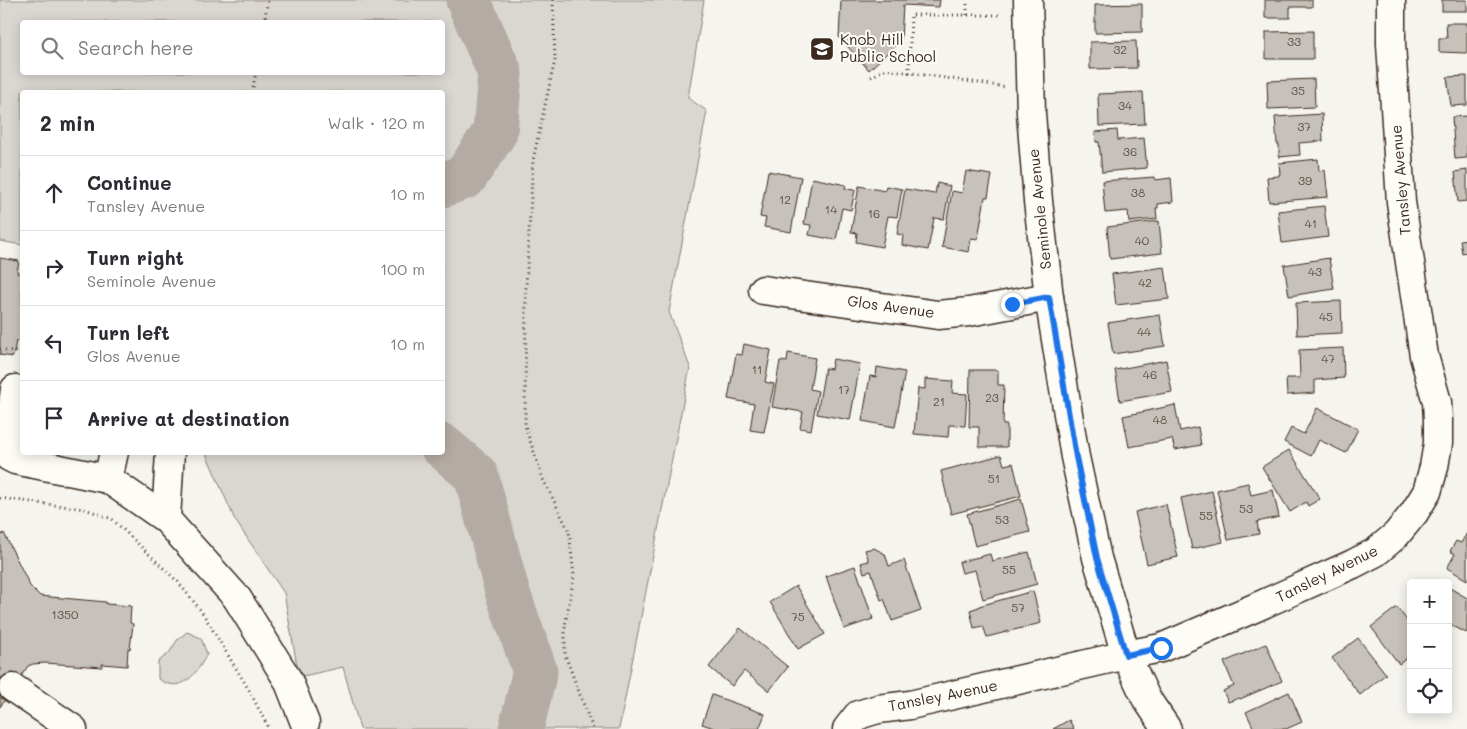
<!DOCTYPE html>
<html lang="en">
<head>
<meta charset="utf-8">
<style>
	body { margin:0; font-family:Mali,sans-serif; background:#f7f7f7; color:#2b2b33 }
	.controls { position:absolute; right:15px; bottom:15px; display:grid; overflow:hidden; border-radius:5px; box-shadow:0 2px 12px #0003 }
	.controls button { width:45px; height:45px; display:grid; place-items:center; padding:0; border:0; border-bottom:1px solid #e1e1e2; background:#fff; color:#2b2b33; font:25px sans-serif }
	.stop { position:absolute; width:15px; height:15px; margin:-11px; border:4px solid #1a73e8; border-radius:50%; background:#fff }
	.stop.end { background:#1a73e8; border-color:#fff; box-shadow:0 1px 5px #0008 }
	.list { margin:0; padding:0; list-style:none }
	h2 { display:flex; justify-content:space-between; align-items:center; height:65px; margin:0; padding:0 20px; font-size:21px }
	h2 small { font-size:16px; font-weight:400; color:#7c7c81 }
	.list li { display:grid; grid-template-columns:32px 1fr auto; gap:15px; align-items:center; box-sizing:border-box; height:75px; padding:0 20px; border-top:1px solid #e1e1e2 }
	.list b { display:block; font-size:19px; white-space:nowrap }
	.list p { margin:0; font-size:16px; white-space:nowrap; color:#7c7c81 }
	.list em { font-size:16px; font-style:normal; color:#7c7c81 }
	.icon { flex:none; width:28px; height:28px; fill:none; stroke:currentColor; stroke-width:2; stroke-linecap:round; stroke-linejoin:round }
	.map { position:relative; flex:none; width:1467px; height:729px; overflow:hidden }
	.search { position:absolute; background:#fff; box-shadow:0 2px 12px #0003; left:20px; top:20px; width:425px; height:55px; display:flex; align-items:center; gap:12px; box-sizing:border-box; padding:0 18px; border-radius:5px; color:#7c7c81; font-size:19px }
	.panel { position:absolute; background:#fff; box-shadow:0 2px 12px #0003; left:20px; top:90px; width:425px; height:365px; border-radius:5px }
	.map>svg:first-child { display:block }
	.green { fill:#dad6d0; stroke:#8a8077; fill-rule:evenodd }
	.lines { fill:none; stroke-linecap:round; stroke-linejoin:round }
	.river { stroke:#b4aca4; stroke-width:45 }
	.building { fill:#c7c1bb; stroke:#3b2a1e }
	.minor-casing { stroke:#3b2a1e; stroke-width:31 }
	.path { stroke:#3b2a1e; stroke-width:3; stroke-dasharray:1 4; stroke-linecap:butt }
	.minor { stroke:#fdfcf7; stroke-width:28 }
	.route { stroke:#1a73e8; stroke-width:6 }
	.labels { text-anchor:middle; stroke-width:4; stroke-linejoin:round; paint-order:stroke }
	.number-label { font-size:12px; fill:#5e5045 }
	.poi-label { font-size:15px; fill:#3b2a1e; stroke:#fdfcf7; text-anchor:start }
	.street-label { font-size:15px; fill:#3b2a1e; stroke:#fdfcf7 }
</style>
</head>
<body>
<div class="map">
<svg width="1467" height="729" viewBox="0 0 1467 729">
	<rect width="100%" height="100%" fill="#f5f4ee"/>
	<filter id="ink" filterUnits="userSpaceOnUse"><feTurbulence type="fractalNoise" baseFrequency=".02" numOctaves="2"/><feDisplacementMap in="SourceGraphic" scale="10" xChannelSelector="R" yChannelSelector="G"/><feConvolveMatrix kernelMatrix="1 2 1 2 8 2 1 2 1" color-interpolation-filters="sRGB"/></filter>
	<g filter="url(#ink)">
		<g class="green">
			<path d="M0,0h704l-16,98 19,13 -38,201 21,55 -71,362h-259l-17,-62 -44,10 -15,-84 -49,-73 -28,-64v-4h235v-360h-420v153l-22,-4zM22,22h420v50h-420z"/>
			<path d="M187,632l14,6 6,16c-7,13 -19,35 -38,30 -3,0 -7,-3 -11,-5v-17l11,-9 9,-14z"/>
		</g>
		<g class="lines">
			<g class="river">
				<polyline points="442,185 465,177 495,132 500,73 468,0"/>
				<polyline points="442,446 476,475 507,591 535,671 521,729"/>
			</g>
		</g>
		<g class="building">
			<polygon points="841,0 940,0 939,7 903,5 901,40 869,70 839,37"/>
			<polygon points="1265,0 1312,0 1312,7 1290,7 1290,18 1265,18"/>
			<rect x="1442" y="0" width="25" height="11"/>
			<polygon points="1142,4 1142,32 1095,33 1095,5"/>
			<polygon points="1446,23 1467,23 1467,53 1439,52 1439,38 1447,38"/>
			<polygon points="1313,31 1313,59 1266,59 1266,32"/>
			<polygon points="1136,41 1137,68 1090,69 1090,42"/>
			<polygon points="1467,76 1467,105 1451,106 1447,77"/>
			<polygon points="1314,79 1315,107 1268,109 1267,81"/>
			<polygon points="1143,92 1145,124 1099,126 1098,94"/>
			<polygon points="1322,114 1323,141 1299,143 1300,155 1279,157 1279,144 1277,144 1275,117"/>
			<polygon points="1467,116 1467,158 1455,159 1452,117"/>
			<polygon points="1117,130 1118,140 1144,138 1147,168 1102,172 1099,142 1096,142 1095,132"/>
			<polygon points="1318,159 1319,171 1325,170 1328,197 1269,202 1267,177 1279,176 1279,174 1280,174 1279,163"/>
			<polygon points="1467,170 1467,201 1458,202 1455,172"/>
			<polygon points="768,171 801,177 791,232 764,227 766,218 760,217"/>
			<polygon points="966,171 992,175 988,197 985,197 978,239 971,238 969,252 942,247 952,191 962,193"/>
			<polygon points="1155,177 1155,180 1171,178 1173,202 1158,204 1158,208 1156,208 1157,219 1129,222 1128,211 1105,213 1102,181"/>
			<polygon points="812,178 846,185 845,189 855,190 851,210 842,208 836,240 809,235 811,225 804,224"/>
			<polygon points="937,183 950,186 944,219 934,218 928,250 902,245 903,235 897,234 905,189 935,194"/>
			<polygon points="859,186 885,191 886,186 902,189 897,217 888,216 882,247 856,242 857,233 851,232"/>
			<polygon points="1324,206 1328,237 1282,243 1278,211"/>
			<polygon points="1159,221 1162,253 1110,259 1107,227"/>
			<polygon points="1467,239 1467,252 1462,253 1460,240"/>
			<polygon points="0,258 19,261 17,273 22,274 22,342 16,341 13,357 0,355"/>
			<polygon points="1329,258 1334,289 1289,296 1284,265"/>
			<polygon points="1165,267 1169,299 1116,305 1112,274"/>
			<polygon points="1341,301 1342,333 1297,335 1296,303"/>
			<polygon points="1160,315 1165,346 1113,354 1108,323"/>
			<polygon points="744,344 771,350 765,382 774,384 764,432 750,430 754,404 728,399 736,354 742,355"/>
			<polygon points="1343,348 1344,378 1315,380 1315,393 1287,395 1286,378 1300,378 1299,350"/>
			<polygon points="788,353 815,358 810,389 818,391 811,430 800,428 803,412 772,407 780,361 787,362"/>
			<polygon points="833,359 860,364 850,420 817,414 825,368 831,369"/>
			<polygon points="1166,360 1172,392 1120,401 1115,370"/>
			<polygon points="877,367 905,372 895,427 862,421 870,376 876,377"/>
			<polygon points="970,370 998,370 998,385 1004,385 1003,425 1007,425 1007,447 979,447 979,427 969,427"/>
			<polygon points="925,379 953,381 952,393 967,394 965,426 949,425 948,437 914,434 918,388 925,389"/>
			<polygon points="1175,405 1180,431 1198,427 1201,445 1175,450 1172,439 1129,447 1123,416"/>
			<polygon points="1317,408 1358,429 1346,453 1319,440 1311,456 1284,442 1291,428 1304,434"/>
			<polygon points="1289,450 1320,499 1308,506 1306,502 1290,512 1262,467"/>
			<polygon points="1001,455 1004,465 1013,463 1021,496 951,514 941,471"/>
			<polygon points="1248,483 1251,495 1273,490 1279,517 1257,522 1259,534 1228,540 1217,490"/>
			<polygon points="1212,491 1223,542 1192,549 1181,498"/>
			<polygon points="1021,499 1030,532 975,546 967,514"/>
			<polygon points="1166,504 1178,557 1147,564 1135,512"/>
			<polygon points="0,532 2,535 4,533 30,586 40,596 106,602 106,604 131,606 130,623 133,624 130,649 128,648 127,666 102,664 102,667 45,663 33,664 28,666 0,707"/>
			<polygon points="1467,533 1467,580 1447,568 1455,554 1450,551 1456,541 1461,543"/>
			<polygon points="874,548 885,554 889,566 904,560 921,611 892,621 884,599 881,600 871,571 864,573 861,563 869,561 865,550"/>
			<polygon points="1029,552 1037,584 983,599 975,570 962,573 959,562 990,554 992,561"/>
			<polygon points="855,566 873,619 844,629 826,576"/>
			<polygon points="796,586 825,634 798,649 770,602"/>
			<polygon points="1448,587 1467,598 1467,631 1466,633 1448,623"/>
			<polygon points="1033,591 1041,623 987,637 983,626 974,628 970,610 979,607 979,606"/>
			<polygon points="1397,607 1411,626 1411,655 1399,664 1371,627"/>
			<polygon points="740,628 788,667 769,691 744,671 732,686 709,667"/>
			<polygon points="1358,638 1386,674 1360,695 1332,658"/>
			<polygon points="1266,644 1282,681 1240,699 1239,698 1228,702 1223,691 1234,686 1224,662"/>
			<polygon points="1289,692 1302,722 1286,729 1254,729 1246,712"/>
			<polygon points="712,695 765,714 759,729 717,729 702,724"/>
			<polygon points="1069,720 1074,729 1053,729"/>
		</g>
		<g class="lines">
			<defs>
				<g id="minor">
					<polyline points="1028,0 1031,113 1038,201 1049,297 1075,457 1097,558 1126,655 1146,698 1167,729"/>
					<polyline points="763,290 938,315 969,312 1049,297"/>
					<polyline points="15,389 7,451 9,457 15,460 108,479"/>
					<polyline points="114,452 108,479 166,519"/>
					<polyline points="170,452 166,519 237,598 288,680 305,723"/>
					<polyline points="13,688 73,729"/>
					<polyline points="847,729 858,715 878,709 910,705 1126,655 1161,648 1252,609 1353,564 1376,552 1396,535 1414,513 1427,492 1434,467 1438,443 1438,420 1437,402 1424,356 1401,202 1391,44 1391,0"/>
				</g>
			</defs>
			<use href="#minor" class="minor-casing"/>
			<g class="path">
				<polyline points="553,0 555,60 533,160 526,287 525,426 543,479 569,531 574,576 565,626 565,655 593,729"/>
				<polyline points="967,15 967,0"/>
				<polyline points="264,22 268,0"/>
				<polyline points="909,73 911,15 1003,15"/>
				<polyline points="871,77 885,69 1006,87"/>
				<polyline points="252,92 256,72"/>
				<polyline points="0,349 22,353"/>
				<polyline points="0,498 85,509 112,519 178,582 202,612 249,690 269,729"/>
			</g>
			<use href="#minor" class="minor"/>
		</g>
	</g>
	<g class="lines" filter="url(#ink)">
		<polyline class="route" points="1012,304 1049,297 1076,457 1097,558 1126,655 1161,648"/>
	</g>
	<defs>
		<symbol id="school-square" viewBox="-11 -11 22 22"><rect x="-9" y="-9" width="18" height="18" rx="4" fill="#3b2a1e" stroke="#fdfcf7"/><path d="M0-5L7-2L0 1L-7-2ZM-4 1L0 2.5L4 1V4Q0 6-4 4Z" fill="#fff"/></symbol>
	</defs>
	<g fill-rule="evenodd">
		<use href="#school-square" x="808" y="35" width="28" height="28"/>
	</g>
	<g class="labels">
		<g class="number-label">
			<text x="1294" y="46">33</text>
			<text x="1120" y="54">32</text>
			<text x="1298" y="95">35</text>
			<text x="1125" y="110">34</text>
			<text x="1304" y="131">37</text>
			<text x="1130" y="156">36</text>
			<text x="1305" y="185">39</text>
			<text x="1138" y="197">38</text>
			<text x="785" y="204">12</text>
			<text x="831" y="214">14</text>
			<text x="874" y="218">16</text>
			<text x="1311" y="228">41</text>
			<text x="1142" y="245">40</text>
			<text x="1315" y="276">43</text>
			<text x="1145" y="287">42</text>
			<text x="1326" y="321">45</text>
			<text x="1144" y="336">44</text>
			<text x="1328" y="363">47</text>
			<text x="757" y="374">11</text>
			<text x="1150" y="379">46</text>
			<text x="844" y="394">17</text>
			<text x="992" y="402">23</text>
			<text x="939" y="406">21</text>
			<text x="1160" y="424">48</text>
			<text x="994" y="483">51</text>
			<text x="1246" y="513">53</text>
			<text x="1206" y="520">55</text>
			<text x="1002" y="524">53</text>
			<text x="1009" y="574">55</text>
			<text x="1018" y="612">57</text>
			<text x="65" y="619">1350</text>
			<text x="798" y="621">75</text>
		</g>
		<g class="poi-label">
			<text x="840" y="45">Knob Hill<tspan x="840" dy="17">Public School</tspan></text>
		</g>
		<g class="street-label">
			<text transform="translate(1401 180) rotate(-95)" y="5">Tansley Avenue</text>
			<text transform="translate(1040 209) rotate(-96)" y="5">Seminole Avenue</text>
			<text transform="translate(891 307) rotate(8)" y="5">Glos Avenue</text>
			<text transform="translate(1327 574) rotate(-26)" y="5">Tansley Avenue</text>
			<text transform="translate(943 696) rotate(-11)" y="5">Tansley Avenue</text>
		</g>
	</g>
</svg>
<div class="controls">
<button>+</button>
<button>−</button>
<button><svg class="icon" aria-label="locate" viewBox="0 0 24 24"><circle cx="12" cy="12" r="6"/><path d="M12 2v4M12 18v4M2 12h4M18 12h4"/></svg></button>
</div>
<div class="stop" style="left:1161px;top:648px"></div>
<div class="stop end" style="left:1012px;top:304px"></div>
<div class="search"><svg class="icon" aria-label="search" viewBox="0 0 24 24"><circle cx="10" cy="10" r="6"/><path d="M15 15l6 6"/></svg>Search here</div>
<section class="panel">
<h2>2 min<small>Walk · 120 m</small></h2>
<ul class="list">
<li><svg class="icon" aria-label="ahead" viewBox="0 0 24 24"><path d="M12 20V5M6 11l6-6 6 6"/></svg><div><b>Continue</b><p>Tansley Avenue</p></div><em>10 m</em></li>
<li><svg class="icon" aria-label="right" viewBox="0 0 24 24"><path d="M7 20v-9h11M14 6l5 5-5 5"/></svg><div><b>Turn right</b><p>Seminole Avenue</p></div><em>100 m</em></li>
<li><svg class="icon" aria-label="left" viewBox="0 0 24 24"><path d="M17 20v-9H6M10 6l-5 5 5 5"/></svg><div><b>Turn left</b><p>Glos Avenue</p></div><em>10 m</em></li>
<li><svg class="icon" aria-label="arrive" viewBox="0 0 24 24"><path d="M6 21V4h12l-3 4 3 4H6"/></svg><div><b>Arrive at destination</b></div></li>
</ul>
</section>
</div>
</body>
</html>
